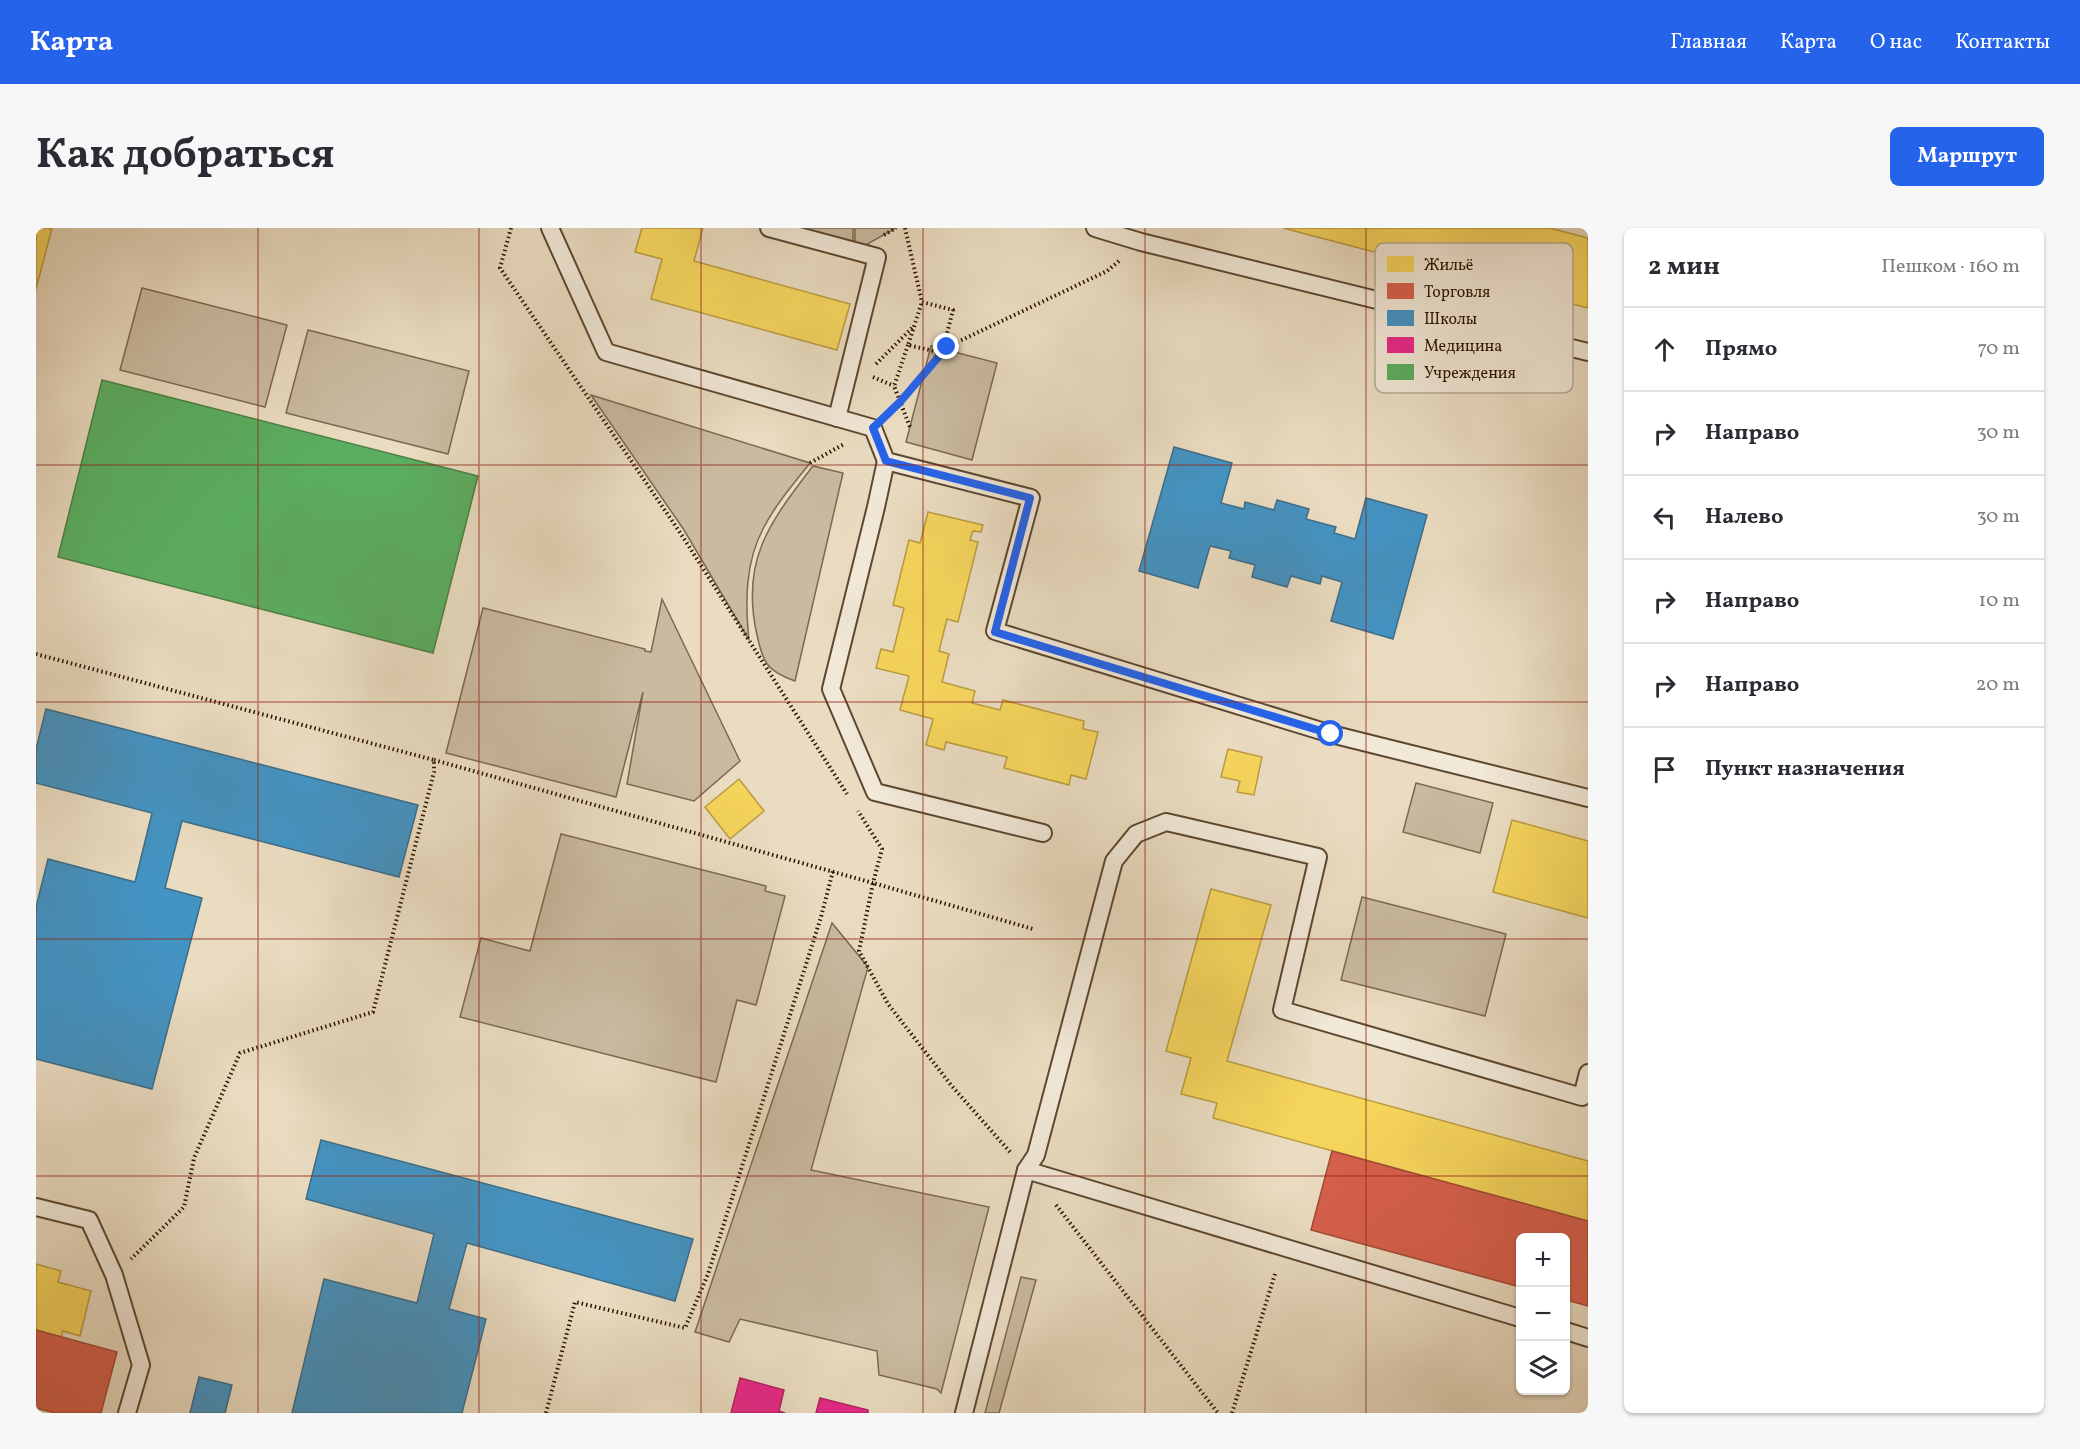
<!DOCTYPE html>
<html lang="ru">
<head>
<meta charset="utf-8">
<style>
	body { margin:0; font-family:Vollkorn,serif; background:#f7f7f7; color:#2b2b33 }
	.controls { position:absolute; right:18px; bottom:18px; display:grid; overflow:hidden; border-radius:9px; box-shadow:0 2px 4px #0004 }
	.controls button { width:54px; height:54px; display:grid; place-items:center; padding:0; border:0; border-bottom:2px solid #e1e1e2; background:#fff; color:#2b2b33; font:30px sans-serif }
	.stop { position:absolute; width:18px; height:18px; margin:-14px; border:4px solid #2563eb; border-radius:50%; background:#fff }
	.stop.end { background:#2563eb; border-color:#fff; box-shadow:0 2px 6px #0008 }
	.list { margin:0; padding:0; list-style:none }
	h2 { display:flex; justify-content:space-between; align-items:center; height:78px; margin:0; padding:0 24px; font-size:26px }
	h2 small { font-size:20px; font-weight:400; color:#7c7c81 }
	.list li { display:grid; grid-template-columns:39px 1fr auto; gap:18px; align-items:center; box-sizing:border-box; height:84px; padding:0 24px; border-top:2px solid #e1e1e2 }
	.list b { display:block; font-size:22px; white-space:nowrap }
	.list em { font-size:20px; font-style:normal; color:#7c7c81 }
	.icon { flex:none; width:33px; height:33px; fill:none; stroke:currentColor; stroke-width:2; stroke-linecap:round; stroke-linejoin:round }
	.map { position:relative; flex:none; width:1552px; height:1185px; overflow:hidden; border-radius:9px }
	header { display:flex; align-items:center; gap:36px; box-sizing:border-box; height:84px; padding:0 30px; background:#2563eb; color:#fff }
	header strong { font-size:28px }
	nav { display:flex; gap:33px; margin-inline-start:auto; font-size:21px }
	.intro { display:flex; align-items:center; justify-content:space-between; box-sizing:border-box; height:144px; padding:0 36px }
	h1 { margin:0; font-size:42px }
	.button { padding:15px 27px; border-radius:9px; background:#2563eb; color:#fff; font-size:21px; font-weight:700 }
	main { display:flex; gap:36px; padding:0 36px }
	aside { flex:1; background:#fff; border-radius:9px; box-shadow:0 2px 4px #0004 }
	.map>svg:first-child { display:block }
	.green { fill:#cabaa0; stroke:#7c6850; stroke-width:1.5 }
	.homes { fill:#f6d55c; stroke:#ba9b40; stroke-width:1.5 }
	.shops { fill:#d6604d; stroke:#a44a36; stroke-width:1.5 }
	.schools { fill:#4393c3; stroke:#3d6d88; stroke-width:1.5 }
	.health { fill:#e7298a; stroke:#b02361; stroke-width:1.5 }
	.public { fill:#5aae61; stroke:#4d8044; stroke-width:1.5 }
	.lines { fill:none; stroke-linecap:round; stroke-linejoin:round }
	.service-casing { stroke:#5d4730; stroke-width:20 }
	.path { stroke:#2e1500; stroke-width:4; stroke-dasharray:1.5 3; stroke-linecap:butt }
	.service { stroke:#f1e8d7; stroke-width:16 }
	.route { stroke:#2563eb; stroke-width:8 }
	.grid { fill:none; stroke:#8f2418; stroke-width:1.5; stroke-opacity:0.55 }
	.key { fill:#f1e8d7; stroke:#b6a996; stroke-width:1.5 }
	.key-label { font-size:16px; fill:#2e1500 }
</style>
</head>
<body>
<header>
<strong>Карта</strong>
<nav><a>Главная</a><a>Карта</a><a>О нас</a><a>Контакты</a></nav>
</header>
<div class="intro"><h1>Как добраться</h1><a class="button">Маршрут</a></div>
<main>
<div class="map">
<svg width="1552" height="1185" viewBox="0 0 1552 1185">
	<rect width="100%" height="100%" fill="#eadcc1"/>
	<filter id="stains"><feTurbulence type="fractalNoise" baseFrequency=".00333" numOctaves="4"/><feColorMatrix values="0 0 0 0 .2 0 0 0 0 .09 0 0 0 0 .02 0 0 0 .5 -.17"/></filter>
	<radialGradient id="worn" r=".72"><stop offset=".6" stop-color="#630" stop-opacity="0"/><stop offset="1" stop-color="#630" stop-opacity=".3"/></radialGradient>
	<g class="green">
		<polygon points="741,0 817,0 817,21"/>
		<polygon points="819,0 860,0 819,23"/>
		<polygon points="106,60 251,97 229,179 84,142"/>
		<polygon points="272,102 433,143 412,226 250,185"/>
		<polygon points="895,118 961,135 936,232 870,214"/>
		<path d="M555,167l219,68c-16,20 -34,41 -46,64 -19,35 -19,75 -15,113l-65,-110z"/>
		<path d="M777,238l30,7 -48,208c-28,-10 -32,-18 -38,-46 -17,-75 13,-113 56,-169z"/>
		<polygon points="626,371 704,533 658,573 591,556 607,464 580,569 410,525 447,380 609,421 609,423 615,424"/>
		<polygon points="1380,555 1457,575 1444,625 1367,604"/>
		<polygon points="525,606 730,658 729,663 749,668 720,777 701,772 680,854 424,789 445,710 494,723"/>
		<polygon points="1326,669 1470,706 1449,788 1305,752"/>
		<polygon points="796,695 832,739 775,942 953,979 905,1165 901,1161 843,1147 841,1123 704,1091 693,1114 659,1104"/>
		<polygon points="985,1049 1000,1052 963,1185 949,1185"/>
	</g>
	<g class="homes">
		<polygon points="0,0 16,0 0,61"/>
		<polygon points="606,0 667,0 658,33 814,76 801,122 615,71 626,31 599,24"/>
		<polygon points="1247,0 1514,0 1552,10 1552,80"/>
		<polygon points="892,284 947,297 945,304 937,303 934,312 942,314 922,394 911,391 903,423 913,426 906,454 939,463 936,475 964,482 967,472 1048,493 1047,501 1062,504 1050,551 1035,547 1033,557 968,540 971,529 910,514 908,522 890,517 897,491 864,482 873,448 840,440 845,421 857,424 868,380 857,377 873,312 884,315"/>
		<polygon points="1192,521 1226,529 1218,567 1201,564 1204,553 1185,549"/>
		<polygon points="703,551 728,583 694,611 669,579"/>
		<polygon points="1476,592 1552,613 1552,690 1457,664"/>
		<polygon points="1175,661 1235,677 1191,833 1552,933 1552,993 1177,890 1181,875 1145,866 1155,830 1130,823"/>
		<polygon points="0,1036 25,1043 22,1054 55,1063 44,1108 27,1103 25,1109 0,1102"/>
	</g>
	<g class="shops">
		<polygon points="1296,923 1552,993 1552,1078 1530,1072 1530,1010 1484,1010 1484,1059 1275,1002"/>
		<polygon points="0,1102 81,1124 65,1185 19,1185 0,1180"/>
	</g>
	<g class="schools">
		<polygon points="1138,219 1196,235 1185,275 1208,281 1209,274 1238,282 1241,272 1273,281 1270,291 1300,299 1298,305 1319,311 1330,270 1391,287 1357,411 1295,393 1306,354 1286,348 1284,356 1255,348 1251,359 1216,349 1219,337 1193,330 1195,323 1174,318 1162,360 1103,343"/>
		<polygon points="10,481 382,577 363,649 146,593 129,660 166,670 116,861 0,831 0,679 12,631 99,654 116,585 0,555 0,521"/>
		<polygon points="285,912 657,1011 639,1073 431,1015 413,1081 450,1091 426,1185 256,1185 288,1051 381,1075 398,1006 270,971"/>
		<polygon points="163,1149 196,1157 189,1185 154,1185"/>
	</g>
	<g class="health">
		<polygon points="704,1150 748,1162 743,1183 749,1185 695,1185"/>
		<polygon points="784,1170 832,1182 832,1185 780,1185"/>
	</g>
	<polygon class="public" points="66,152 442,248 397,425 22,329"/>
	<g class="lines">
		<defs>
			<g id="service">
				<polyline points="514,0 570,124 837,200 850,233 995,270 959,403 1295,506 1552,570"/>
				<polyline points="733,0 841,29 801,190"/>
				<polyline points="1059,0 1105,14 1552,124"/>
				<polyline points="850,233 840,279 795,461 839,564 1007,605"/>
				<polyline points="990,942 1484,1090"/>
				<polyline points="0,979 53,992 78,1047 105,1137 91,1185"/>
				<polyline points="1530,1103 1552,1110"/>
				<polyline points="928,1185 990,942 1000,927 1078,633 1100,606 1130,594 1282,629 1246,782 1546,869 1552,845"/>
			</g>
		</defs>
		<use href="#service" class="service-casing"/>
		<g class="path">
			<polyline points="475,0 464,40 645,306 811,566"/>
			<polyline points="869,0 886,74"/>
			<polyline points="848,7 860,0"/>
			<polygon points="886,74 917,82 906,125 872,117"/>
			<polyline points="872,117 858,158 874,199"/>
			<polyline points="840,136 877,99"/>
			<polyline points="837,149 858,158"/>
			<polyline points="853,185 911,119 1071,43 1083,33"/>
			<polyline points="774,235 808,216"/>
			<polyline points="0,426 398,532 398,544 337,784 204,825 158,930 148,979 95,1031"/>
			<polyline points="398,532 837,655 846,621 822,583"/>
			<polyline points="974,924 915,857 852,776 823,723 837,655 997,701"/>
			<polyline points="1020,977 1182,1185"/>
			<polyline points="510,1185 539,1074 649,1100 672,1046 785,689 797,643"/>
			<polyline points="1196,1185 1239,1046"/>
		</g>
		<use href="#service" class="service"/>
	</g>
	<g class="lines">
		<polyline class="route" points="911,119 864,174 837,200 850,233 994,270 959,404 1295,506"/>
	</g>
	<path class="grid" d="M222,0v1185M443,0v1185M665,0v1185M887,0v1185M1109,0v1185M1330,0v1185M0,237h1552M0,474h1552M0,711h1552M0,948h1552"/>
	<rect x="1339" y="15" width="198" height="150" rx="9" class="key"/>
	<rect x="1351" y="28" width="27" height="16" fill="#f6d55c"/>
	<rect x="1351" y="55" width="27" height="16" fill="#d6604d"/>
	<rect x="1351" y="82" width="27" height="16" fill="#4393c3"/>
	<rect x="1351" y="109" width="27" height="16" fill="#e7298a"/>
	<rect x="1351" y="136" width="27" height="16" fill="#5aae61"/>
	<g class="key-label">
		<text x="1388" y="42">Жильё</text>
		<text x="1388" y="69">Торговля</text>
		<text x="1388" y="96">Школы</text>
		<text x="1388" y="123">Медицина</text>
		<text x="1388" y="150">Учреждения</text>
	</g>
	<rect width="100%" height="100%" filter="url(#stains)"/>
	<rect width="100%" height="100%" fill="url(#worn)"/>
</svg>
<div class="controls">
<button>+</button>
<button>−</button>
<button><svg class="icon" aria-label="layers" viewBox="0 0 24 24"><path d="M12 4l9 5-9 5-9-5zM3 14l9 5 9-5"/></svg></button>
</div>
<div class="stop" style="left:1295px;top:506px"></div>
<div class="stop end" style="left:911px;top:119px"></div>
</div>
<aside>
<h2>2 мин<small>Пешком · 160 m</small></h2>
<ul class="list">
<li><svg class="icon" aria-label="ahead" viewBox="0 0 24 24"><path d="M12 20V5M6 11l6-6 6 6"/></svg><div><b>Прямо</b></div><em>70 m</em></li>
<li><svg class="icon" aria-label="right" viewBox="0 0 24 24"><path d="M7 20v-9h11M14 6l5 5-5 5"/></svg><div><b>Направо</b></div><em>30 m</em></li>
<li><svg class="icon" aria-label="left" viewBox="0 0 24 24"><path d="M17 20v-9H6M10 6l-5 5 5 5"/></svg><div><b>Налево</b></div><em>30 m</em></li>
<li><svg class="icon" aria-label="right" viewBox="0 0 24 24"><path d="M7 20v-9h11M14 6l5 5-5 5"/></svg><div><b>Направо</b></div><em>10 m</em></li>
<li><svg class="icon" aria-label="right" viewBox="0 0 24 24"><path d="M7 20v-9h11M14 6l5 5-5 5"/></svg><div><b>Направо</b></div><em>20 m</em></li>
<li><svg class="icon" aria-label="arrive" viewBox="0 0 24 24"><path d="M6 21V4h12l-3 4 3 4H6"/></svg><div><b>Пункт назначения</b></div></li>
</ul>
</aside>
</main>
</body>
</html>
